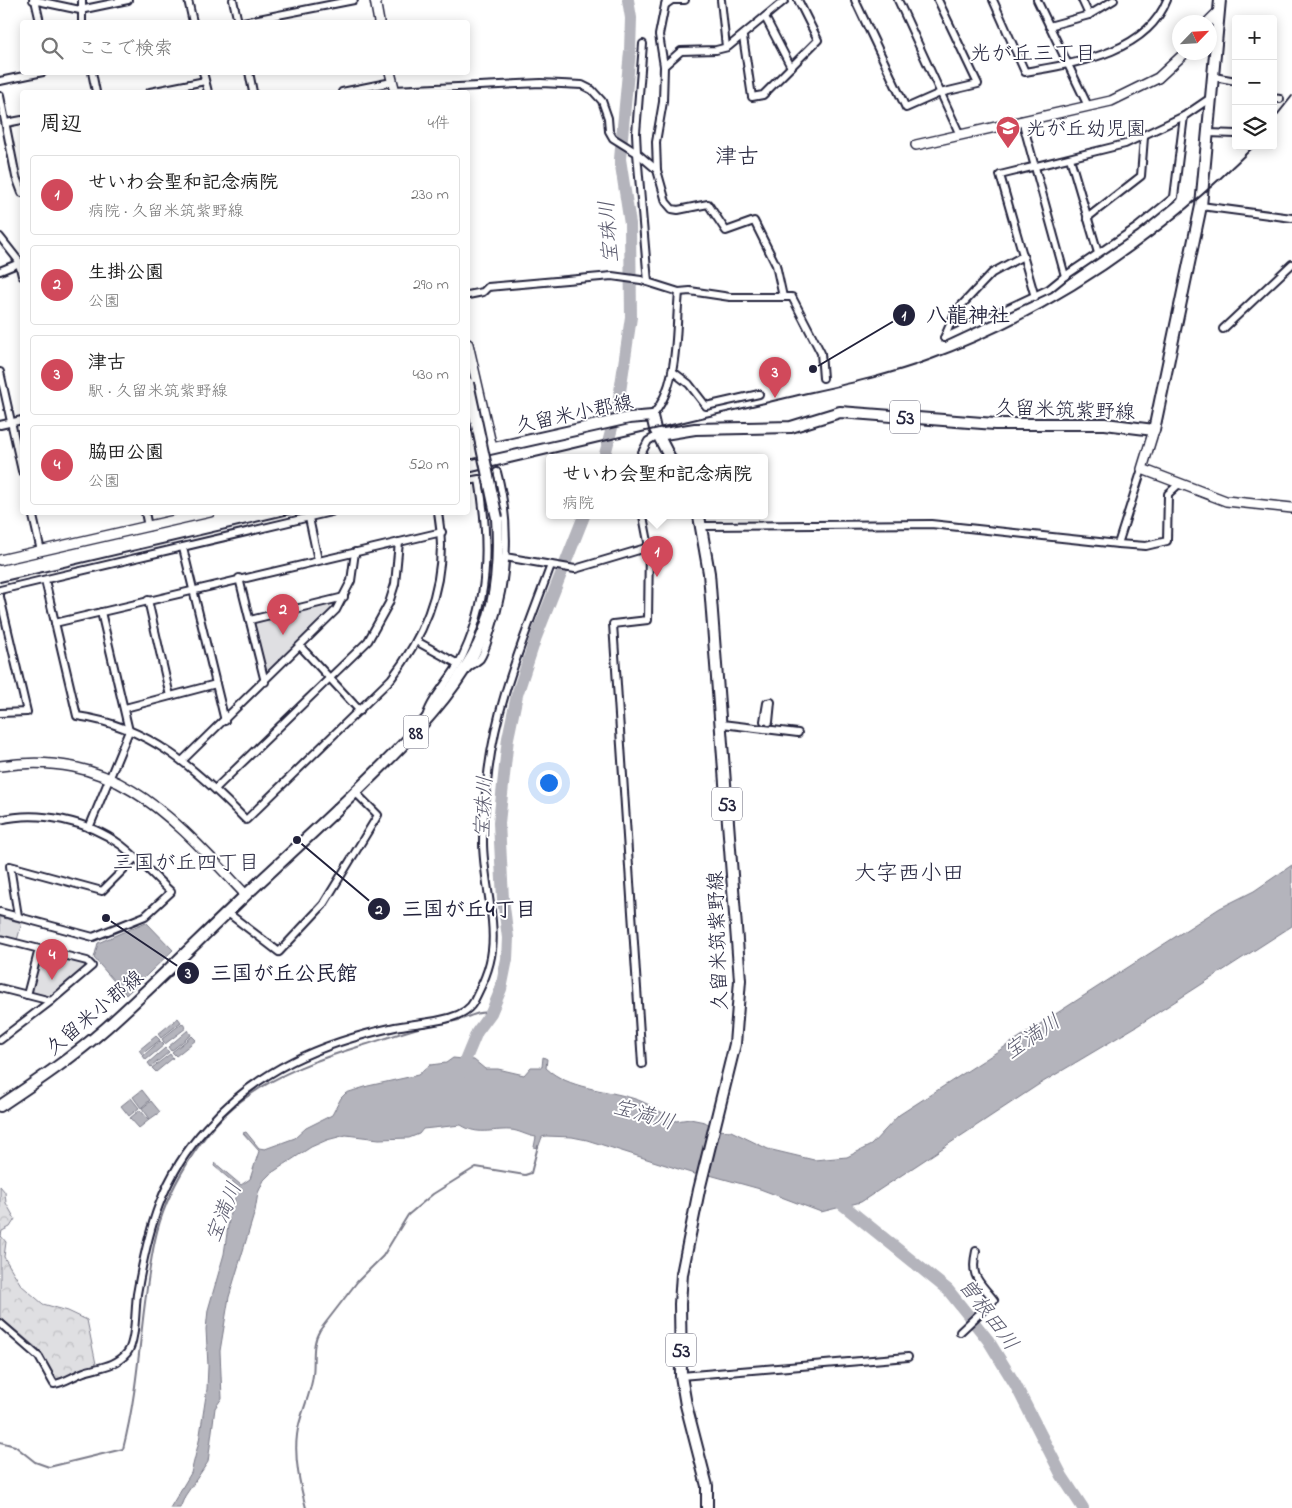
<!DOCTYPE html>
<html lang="ja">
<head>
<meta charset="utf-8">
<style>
	body { margin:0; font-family:"Indie Flower","Klee One",sans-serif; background:#f6f6f6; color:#222 }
	.controls { position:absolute; right:15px; top:15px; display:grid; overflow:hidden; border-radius:5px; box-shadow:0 2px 12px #0003 }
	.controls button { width:45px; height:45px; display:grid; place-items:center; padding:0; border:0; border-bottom:1px solid #e0e0e0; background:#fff; color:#222; font:25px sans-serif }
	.compass { position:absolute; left:1172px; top:15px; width:45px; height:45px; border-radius:50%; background:#fff; box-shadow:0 2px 12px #0003; rotate:65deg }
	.you { position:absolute; left:548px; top:782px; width:18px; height:18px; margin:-12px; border:4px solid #fff; border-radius:50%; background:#1a73e8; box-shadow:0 0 0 8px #1a73e833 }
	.badge { display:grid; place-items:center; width:32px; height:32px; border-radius:50%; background:#d1495b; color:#fff; font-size:16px; font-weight:700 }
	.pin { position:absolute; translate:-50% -41px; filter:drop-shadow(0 1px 2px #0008) }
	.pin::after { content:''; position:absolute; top:26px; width:18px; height:15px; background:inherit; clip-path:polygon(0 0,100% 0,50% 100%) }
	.popup { position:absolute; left:546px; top:454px; width:222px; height:65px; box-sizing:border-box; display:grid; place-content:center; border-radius:5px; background:#fff; filter:drop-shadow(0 1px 4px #0005); font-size:16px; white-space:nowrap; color:#767676 }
	.popup b { font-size:19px; color:#222 }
	.popup::after { content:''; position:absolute; left:50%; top:100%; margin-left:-10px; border:10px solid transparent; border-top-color:#fff }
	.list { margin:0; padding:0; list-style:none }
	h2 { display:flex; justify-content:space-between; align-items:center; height:65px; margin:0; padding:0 20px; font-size:21px }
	h2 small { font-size:16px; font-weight:400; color:#767676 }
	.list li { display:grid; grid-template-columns:32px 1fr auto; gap:15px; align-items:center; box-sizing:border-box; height:80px; margin:0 10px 10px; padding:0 10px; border:1px solid #e0e0e0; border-radius:5px }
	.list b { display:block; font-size:19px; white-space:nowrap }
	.list p { margin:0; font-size:16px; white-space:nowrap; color:#767676 }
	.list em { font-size:16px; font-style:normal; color:#767676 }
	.icon { flex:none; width:28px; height:28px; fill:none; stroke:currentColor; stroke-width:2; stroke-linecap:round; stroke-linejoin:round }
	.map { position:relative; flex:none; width:1292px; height:1508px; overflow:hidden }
	.search { position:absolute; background:#fff; box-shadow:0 2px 12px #0003; left:20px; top:20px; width:450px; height:55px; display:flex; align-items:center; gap:12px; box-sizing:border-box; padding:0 18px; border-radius:5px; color:#767676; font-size:19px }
	.panel { position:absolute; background:#fff; box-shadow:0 2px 12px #0003; left:20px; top:90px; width:450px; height:425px; border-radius:5px }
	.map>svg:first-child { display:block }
	.green { fill:#dfdfe2; stroke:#80808e }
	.forest { fill:url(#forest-crowns); stroke:#80808e }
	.water { fill:#b4b4bc; stroke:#7a7a88 }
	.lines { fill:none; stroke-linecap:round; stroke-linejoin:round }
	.stream { stroke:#7a7a88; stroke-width:2 }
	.river { stroke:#b4b4bc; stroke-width:12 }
	.street-casing { stroke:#22223b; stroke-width:10 }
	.secondary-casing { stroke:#22223b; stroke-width:12 }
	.primary-casing { stroke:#22223b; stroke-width:14 }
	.street { stroke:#fff; stroke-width:6 }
	.secondary { stroke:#fff; stroke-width:9 }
	.primary { stroke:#fff; stroke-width:10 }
	.rail { stroke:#22223b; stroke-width:2 }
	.primary-bridge-casing { stroke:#22223b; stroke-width:14; stroke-linecap:butt }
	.primary-bridge { stroke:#fff; stroke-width:10 }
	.labels { text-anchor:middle; stroke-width:4; stroke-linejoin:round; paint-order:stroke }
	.shield { fill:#fff; stroke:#646476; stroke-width:1 }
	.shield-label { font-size:19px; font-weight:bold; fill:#22223b }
	.poi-label { font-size:20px; fill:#22223b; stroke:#fff; text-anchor:start }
	.street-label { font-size:20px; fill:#22223b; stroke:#fff }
	.neighbourhood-label { font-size:21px; fill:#22223b; stroke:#fff }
	.water-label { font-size:21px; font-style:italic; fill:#5c5c6f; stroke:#fff }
	.quarter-label { font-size:22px; fill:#22223b; stroke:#fff }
	.leader { fill:none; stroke:#22223b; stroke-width:2 }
	.callout-dot { fill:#22223b; stroke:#fff; stroke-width:2 }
	.mark-label { font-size:15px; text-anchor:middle; font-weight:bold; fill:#fff }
	.callout-label { font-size:21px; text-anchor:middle; font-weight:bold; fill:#22223b; stroke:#fff; stroke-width:4; stroke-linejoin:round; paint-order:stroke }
</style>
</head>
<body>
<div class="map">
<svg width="1292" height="1508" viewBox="0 0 1292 1508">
	<defs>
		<pattern id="forest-crowns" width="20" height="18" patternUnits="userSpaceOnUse" patternTransform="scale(1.25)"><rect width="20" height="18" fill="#dfdfe2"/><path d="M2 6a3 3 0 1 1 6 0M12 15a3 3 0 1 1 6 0" fill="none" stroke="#bfbfc3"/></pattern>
	</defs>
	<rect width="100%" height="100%" fill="#fff"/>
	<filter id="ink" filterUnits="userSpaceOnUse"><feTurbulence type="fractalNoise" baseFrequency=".02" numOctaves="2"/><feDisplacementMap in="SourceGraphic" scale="10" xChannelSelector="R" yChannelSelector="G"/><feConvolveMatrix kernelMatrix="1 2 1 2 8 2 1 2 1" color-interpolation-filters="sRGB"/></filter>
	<g filter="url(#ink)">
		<g class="green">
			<polygon points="334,602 336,606 269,674 265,673 254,624 256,621"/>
			<polygon points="0,917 22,923 17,940 0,936"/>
			<polygon points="40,953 84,964 85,968 48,998 30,993"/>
		</g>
		<polygon class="forest" points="0,1186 5,1192 6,1203 15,1219 10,1227 2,1231 1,1236 6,1242 4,1257 21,1285 43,1304 68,1311 87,1320 96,1364 55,1381 39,1350 0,1317"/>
		<g class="water">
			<path d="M1292,865v61l-155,100 -99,59 -177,117 -40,10 -61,-23 -54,-15h-12l-107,-34 -15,-3 -26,-1 -4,1 -4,11 -4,-1 2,-10c-9,-1 -18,-7 -26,-7 -19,-1 -32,6 -49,-5l-38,4 -4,5 -10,4 -30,1 -33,-4 -19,5 -16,7 -41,27 -6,6 -6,13 -3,18 -26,86 -9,54 2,47 -7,10 -7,54 -23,34 -5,12h-10l21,-35 8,-32 8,-52 1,-23 -2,-37 2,-19 16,-56 6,-42 9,-25 -25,-21 1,-3 26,22 9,-6 9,-28 -16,-18 3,-1 13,16 6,1 30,-11 11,-10 26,-13 9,-17 5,-5 22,-7 50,-11 12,-10 16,-2 7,-5 21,2 11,9h13l26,6 7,-8h11l1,-10 4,2 -1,9c23,21 57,21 86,30 18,5 29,15 44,23l14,-2 15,3 12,8 14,1 37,18 46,11 33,-3 24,-12 28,-30 321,-207 34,-17z"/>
			<polygon points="146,922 173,950 126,995 94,958 98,943"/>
			<polygon points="178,1018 181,1022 161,1038 158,1034"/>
			<polygon points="182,1023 186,1028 165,1044 162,1039"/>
			<polygon points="188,1030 191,1035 171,1051 168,1047"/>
			<polygon points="156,1036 160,1040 142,1054 139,1050"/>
			<polygon points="192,1036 196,1040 176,1056 172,1052"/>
			<polygon points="160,1041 164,1045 146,1060 143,1056"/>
			<polygon points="165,1048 169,1052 151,1067 148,1063"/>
			<polygon points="170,1054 173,1058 156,1072 152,1068"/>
			<polygon points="142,1090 150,1100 141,1108 133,1097"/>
			<polygon points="131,1098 139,1108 129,1116 121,1106"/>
			<polygon points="151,1101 160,1112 150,1119 142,1108"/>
			<polygon points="140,1110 149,1120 139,1128 130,1118"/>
		</g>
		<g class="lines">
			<g class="stream">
				<path d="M0,1442l15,4 20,16 14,5 74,-18c18,-70 17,-140 32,-209 10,-48 47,-110 86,-139 37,-28 80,-43 123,-56 21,-6 41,-14 62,-19 11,-2 22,-3 33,-6 13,-4 18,-9 32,-7"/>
				<path d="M306,1508c-6,-23 -12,-49 -9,-73 2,-20 14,-39 16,-60 2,-16 -2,-31 7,-45l37,-48 26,-26 25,-41 25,-21 43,-27 49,8 6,-2 7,-27"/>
			</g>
			<g class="river">
				<polyline points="604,458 618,405 631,317 630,224 620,159 630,51 631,18 628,0"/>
				<polyline points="460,1073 477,1032 491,1013 501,989 507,959 508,938 503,899 499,823 508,738 517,695 536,637 584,516"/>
				<polyline points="832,1196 948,1290 988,1340 1015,1384 1062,1476 1083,1508"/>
			</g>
			<defs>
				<g id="street">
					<polyline points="33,0 80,10 128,0"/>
					<polyline points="35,0 40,22"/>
					<polyline points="82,0 82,22"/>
					<polyline points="188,0 193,22"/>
					<polyline points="233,0 238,22"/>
					<polyline points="721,0 726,47"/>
					<polyline points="855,0 906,108 940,93 978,84 938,0"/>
					<polyline points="898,0 960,135"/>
					<path d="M993,0l32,72c50,-9 121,-18 142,-72"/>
					<polyline points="1037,0 1088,106"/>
					<polyline points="1082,0 1089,15"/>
					<polyline points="665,5 672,0 685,0"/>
					<polyline points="765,17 791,67"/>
					<polyline points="243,22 354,0"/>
					<polyline points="1049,26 1089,15 1114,0"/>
					<polyline points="743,37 752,97 763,95 818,40 798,0"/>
					<polyline points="643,44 636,133 637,153 657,170 666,202 672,209 678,210 708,204 726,231 754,221 776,265 783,297"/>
					<polyline points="664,66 681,51 716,50 728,47 785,0"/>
					<polyline points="92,72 96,92"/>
					<polyline points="203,72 208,92"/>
					<polyline points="249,72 253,92"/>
					<polyline points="1214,77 1236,81"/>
					<polyline points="0,81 43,72"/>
					<polyline points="394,90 541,83 582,85 592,90 602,101 608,118 609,131 613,138 637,153 648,282"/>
					<polyline points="150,92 205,81"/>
					<polyline points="342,92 392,82"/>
					<polyline points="0,96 16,177 22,193"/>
					<polyline points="1273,98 1280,99"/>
					<polyline points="1022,120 1065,276"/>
					<polyline points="6,123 22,120"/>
					<polyline points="1208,133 1236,134"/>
					<polyline points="1070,158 1098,253"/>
					<polyline points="657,170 656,142 663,102 664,66 659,35 666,0"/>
					<polyline points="1201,206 1292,218"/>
					<polyline points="1087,218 1141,176 1144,137"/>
					<polyline points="0,237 22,265"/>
					<polyline points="19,263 22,276"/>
					<polyline points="0,271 22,262"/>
					<polyline points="468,295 483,292 488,287 612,276 641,280 679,292 690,291 730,297 792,297 821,353 823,378"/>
					<polyline points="1035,297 1000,175 1125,144 1184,116 1212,97"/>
					<polyline points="1223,329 1292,264"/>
					<polyline points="944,338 1049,289 1065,276 1136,228 1174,197 1184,116"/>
					<polyline points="944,338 956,311 992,273 1023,256"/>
					<polyline points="672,371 689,384 706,406 759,394"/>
					<polyline points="0,372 22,471"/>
					<path d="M652,416c28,-32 23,-85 27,-124"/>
					<polyline points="0,425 22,420"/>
					<polyline points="639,458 648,441 658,435"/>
					<polyline points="32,512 41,551"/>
					<polyline points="145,512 148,527"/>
					<polyline points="309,518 318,560"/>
					<polyline points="702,526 931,524 1118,544 1146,546 1167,541 1168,494 1180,483"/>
					<polyline points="1118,544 1142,469"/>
					<polyline points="183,548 225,721"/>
					<polyline points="505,557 575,569 649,547"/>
					<polyline points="239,578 265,682"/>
					<path d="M45,580l32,136c73,10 120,54 169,104l145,-141c38,-49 58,-104 47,-167"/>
					<polyline points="0,590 331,512"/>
					<polyline points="0,597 27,712 0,713"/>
					<polyline points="148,600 170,696"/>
					<polyline points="250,620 344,597"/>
					<polyline points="55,623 442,532"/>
					<polyline points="418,642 458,664"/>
					<polyline points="301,647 360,711"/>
					<path d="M468,668c3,-3 9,-6 12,-9 5,-7 8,-20 11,-29 17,-50 20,-106 6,-158"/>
					<polyline points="125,708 216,684"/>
					<path d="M426,717c6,-19 22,-35 32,-52 32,-60 32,-121 21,-186l-11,2"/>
					<polyline points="764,721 767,703 771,702 769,722"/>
					<polyline points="722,724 798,733"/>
					<polyline points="183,760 336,610 351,581 355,552"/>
					<polyline points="215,789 368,641 389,603 395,584 399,542"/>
					<path d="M0,820c38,-10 89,1 121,25 18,14 33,31 50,47l-26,24 -52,21 -93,-25"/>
					<polyline points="89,828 129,731 101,612"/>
					<polyline points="228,913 279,952 323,905 378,815 356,793"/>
					<polyline points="18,916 10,866 102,891 135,858"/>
					<polyline points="0,939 87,961 92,966 51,1001 0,1040"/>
					<polyline points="0,988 51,1001"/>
					<polyline points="27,995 39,949"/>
					<polyline points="642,1064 613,624 648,620 649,547 643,516"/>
					<path d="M0,1323l39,34 15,27c10,-1 19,-8 30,-12 15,-5 31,-5 43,-19 9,-11 8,-44 10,-59 11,-64 24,-117 70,-167 50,-57 114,-84 188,-100 22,-5 69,-4 79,-26 8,-16 16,-32 18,-51 4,-32 -9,-73 -9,-108 0,-19 2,-40 4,-59 7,-77 38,-147 64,-218"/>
					<path d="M960,1332l34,-32c-16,-20 -24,-23 -18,-49"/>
					<polyline points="681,1376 908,1357"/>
				</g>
				<g id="secondary">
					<polyline points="375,0 379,22"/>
					<polyline points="1208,22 1218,12"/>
					<polyline points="390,72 395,92"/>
					<polyline points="916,145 1111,101 1158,78 1186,52"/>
					<polyline points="468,344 492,448"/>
					<polyline points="1154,430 1142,469 1226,501 1292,508"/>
					<polyline points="468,434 472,453 468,454"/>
					<polyline points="0,560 210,512"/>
					<path d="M0,766c116,-18 174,53 246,129"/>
				</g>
				<g id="primary">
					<polyline points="658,435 695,429 791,427 840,412 995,424 1105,424 1154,430 1201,206 1220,0"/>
					<polyline points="472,453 629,418 652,416 655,429 670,458"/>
					<polyline points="699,516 709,573 740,980 735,1044 699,1190 682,1274 680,1304 681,1376 686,1405 707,1486 707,1508"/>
					<path d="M0,1106c36,-24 73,-49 106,-78 55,-49 106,-102 160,-152 40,-37 80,-74 119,-113 33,-33 65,-67 88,-108 23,-40 27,-92 24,-137"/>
				</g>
			</defs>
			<use href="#street" class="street-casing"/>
			<use href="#secondary" class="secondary-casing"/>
			<use href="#primary" class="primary-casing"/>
			<use href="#street" class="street"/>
			<use href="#secondary" class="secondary"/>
			<use href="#primary" class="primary"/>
			<g class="rail">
				<polyline points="1273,120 1292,96"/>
				<path d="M468,473c100,-24 200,-47 301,-71 53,-13 109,-23 160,-42 124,-45 232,-121 325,-214"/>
				<polyline points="0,582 298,512"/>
			</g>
			<defs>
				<polyline id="primary-bridge" points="468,383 497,518"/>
			</defs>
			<use href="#primary-bridge" class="primary-bridge-casing"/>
			<use href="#primary-bridge" class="primary-bridge"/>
		</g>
	</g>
	<defs>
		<symbol id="school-pin" viewBox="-11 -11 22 30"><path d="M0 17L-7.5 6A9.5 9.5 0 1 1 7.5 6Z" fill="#d1495b" stroke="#fff"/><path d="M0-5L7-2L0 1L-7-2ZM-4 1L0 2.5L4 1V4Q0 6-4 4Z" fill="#fff"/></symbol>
	</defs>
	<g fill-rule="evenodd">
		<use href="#school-pin" x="994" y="114" width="28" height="38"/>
	</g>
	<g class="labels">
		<g class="shield">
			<rect x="890" y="400.5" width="30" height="33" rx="4"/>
			<rect x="403.5" y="715.5" width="25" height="33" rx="4"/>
			<rect x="712" y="787.5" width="30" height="33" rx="4"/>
			<rect x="666" y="1333.5" width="30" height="33" rx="4"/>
		</g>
		<g class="shield-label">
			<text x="905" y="424">53</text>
			<text x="416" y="739">88</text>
			<text x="727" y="811">53</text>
			<text x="681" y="1357">53</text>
		</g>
		<g class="poi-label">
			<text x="1026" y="135">光が丘幼児園</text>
		</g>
		<g class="street-label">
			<text transform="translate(1065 409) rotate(2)" y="7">久留米筑紫野線</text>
			<text transform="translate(574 413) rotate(-12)" y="7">久留米小郡線</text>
			<text transform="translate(717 941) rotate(-92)" y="7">久留米筑紫野線</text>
			<text transform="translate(94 1012) rotate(-40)" y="7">久留米小郡線</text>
		</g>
		<g class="neighbourhood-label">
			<text x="1033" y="60">光が丘三丁目</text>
			<text x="186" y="869">三国が丘四丁目</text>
		</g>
		<g class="water-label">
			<text transform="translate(608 232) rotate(-94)" y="7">宝珠川</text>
			<text transform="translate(483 807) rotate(-87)" y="7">宝珠川</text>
			<text transform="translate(1032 1036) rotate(-34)" y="7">宝満川</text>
			<text transform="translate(644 1114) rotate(16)" y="7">宝満川</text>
			<text transform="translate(223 1212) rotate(-68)" y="7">宝満川</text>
			<text transform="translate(989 1314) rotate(53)" y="7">曽根田川</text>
		</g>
		<g class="quarter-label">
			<text x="737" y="163">津古</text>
			<text x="909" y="880">大字西小田</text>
		</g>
	</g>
	<path class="leader" d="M813 369L904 315M297 840L379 909M106 918L188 973"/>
	<g class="callout-dot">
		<circle cx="813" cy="369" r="5"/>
		<circle cx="297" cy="840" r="5"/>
		<circle cx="106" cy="918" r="5"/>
		<circle cx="904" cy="315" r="12"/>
		<circle cx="379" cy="909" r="12"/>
		<circle cx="188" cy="973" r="12"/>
	</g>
	<g class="mark-label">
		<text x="904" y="320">1</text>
		<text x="379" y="914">2</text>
		<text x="188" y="978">3</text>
	</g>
	<g class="callout-label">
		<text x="968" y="322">八龍神社</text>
		<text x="469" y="916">三国が丘4丁目</text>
		<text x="284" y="980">三国が丘公民館</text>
	</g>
</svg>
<div class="controls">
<button>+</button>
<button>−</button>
<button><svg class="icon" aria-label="layers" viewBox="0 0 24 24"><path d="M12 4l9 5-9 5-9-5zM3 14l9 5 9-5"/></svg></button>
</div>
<svg class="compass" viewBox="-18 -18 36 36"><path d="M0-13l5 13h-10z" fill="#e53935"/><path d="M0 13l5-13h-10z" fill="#767676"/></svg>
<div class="you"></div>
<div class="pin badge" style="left:657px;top:577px">1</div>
<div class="popup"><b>せいわ会聖和記念病院</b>病院</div>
<div class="pin badge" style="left:283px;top:635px">2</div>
<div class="pin badge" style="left:775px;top:398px">3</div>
<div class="pin badge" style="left:52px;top:980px">4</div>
<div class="search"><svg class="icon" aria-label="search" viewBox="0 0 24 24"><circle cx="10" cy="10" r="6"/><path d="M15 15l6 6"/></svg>ここで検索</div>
<section class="panel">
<h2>周辺<small>4件</small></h2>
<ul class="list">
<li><span class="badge">1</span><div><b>せいわ会聖和記念病院</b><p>病院 · 久留米筑紫野線</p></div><em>230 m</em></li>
<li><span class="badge">2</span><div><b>生掛公園</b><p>公園</p></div><em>290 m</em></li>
<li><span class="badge">3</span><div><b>津古</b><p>駅 · 久留米筑紫野線</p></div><em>430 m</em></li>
<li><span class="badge">4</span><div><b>脇田公園</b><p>公園</p></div><em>520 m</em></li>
</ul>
</section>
</div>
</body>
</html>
